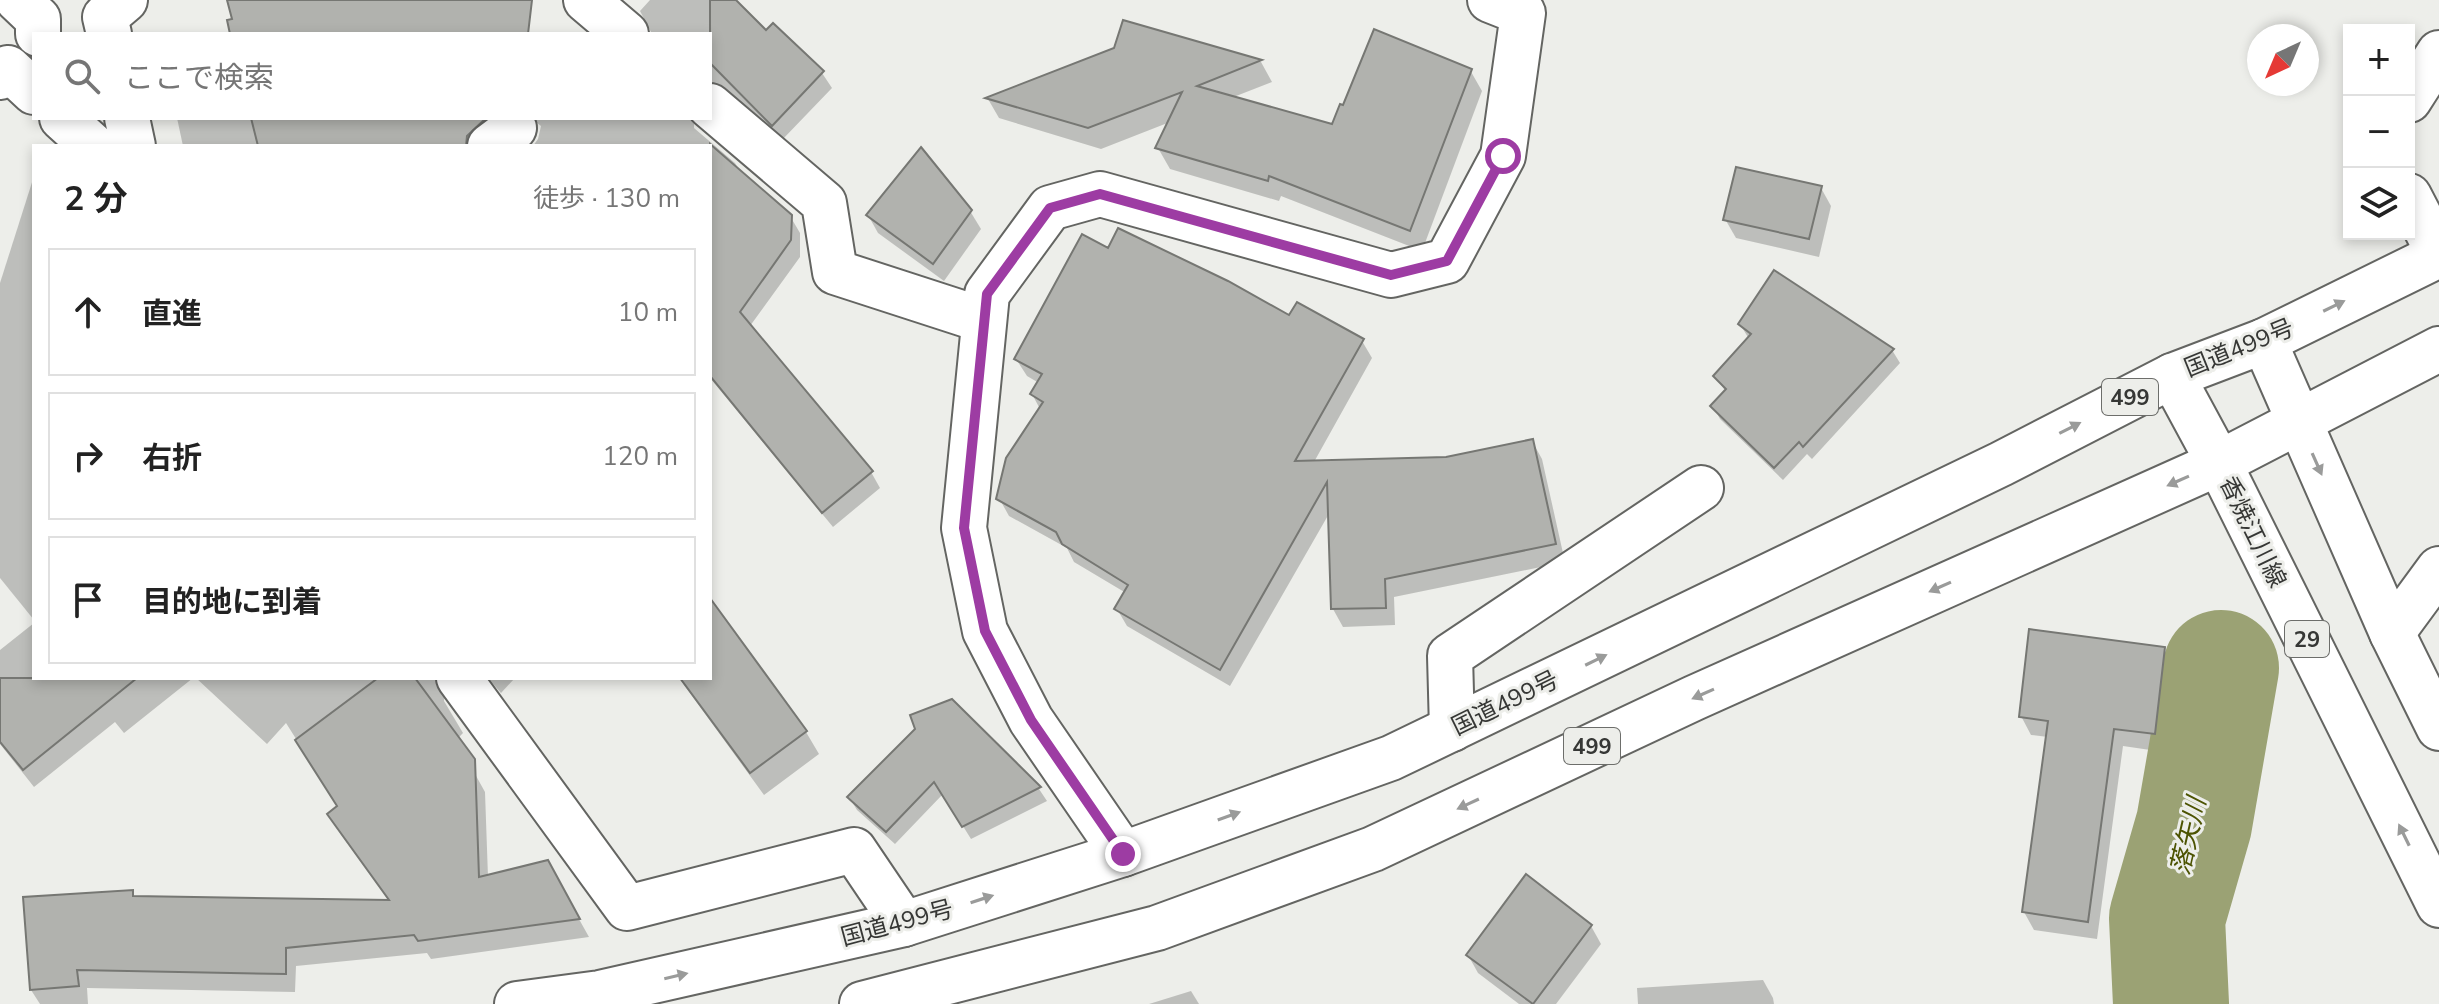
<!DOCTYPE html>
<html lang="ja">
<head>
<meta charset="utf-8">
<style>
	body { margin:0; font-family:"Nunito Sans","Noto Sans JP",sans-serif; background:#f2f2f2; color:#222 }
	.controls { position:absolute; right:24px; top:24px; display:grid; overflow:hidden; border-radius:0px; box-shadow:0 4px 12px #0003 }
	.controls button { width:72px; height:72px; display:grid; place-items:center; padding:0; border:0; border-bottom:2px solid #e0e0e0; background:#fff; color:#222; font:40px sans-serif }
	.compass { position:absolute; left:2247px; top:24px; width:72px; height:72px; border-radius:50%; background:#fff; box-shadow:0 4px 12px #0003; rotate:224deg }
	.stop { position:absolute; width:24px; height:24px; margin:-18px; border:6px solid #9d3ca3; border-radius:50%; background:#fff }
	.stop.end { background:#9d3ca3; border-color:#fff; box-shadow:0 2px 8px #0008 }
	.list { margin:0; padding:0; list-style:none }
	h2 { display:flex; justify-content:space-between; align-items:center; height:104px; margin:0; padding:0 32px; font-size:34px }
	h2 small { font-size:26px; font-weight:400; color:#767676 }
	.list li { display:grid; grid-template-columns:52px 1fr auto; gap:24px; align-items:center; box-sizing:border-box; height:128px; margin:0 16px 16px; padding:0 16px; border:2px solid #e0e0e0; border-radius:0px }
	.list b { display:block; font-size:30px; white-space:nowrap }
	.list em { font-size:26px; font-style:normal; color:#767676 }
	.icon { flex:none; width:44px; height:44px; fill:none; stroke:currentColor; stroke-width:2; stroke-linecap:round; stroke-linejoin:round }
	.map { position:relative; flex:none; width:2439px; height:1004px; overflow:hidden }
	.search { position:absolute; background:#fff; box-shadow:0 4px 12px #0003; left:32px; top:32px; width:680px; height:88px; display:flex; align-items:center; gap:20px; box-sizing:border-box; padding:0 28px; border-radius:0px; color:#767676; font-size:30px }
	.panel { position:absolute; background:#fff; box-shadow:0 4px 12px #0003; left:32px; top:144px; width:680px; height:536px; border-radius:0px }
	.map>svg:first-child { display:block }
	.shadow { fill:#0003 }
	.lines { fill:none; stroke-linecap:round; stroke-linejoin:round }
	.river { stroke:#9ba274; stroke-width:116 }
	.building { fill:#b1b2ae; stroke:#767773; stroke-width:2 }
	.minor-casing { stroke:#646562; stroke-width:48 }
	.primary-casing { stroke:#646562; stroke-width:48 }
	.trunk-casing { stroke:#646562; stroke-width:48 }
	.minor { stroke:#fff; stroke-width:44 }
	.primary { stroke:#fff; stroke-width:44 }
	.trunk { stroke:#fff; stroke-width:44 }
	.oneway { fill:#9a9b9a }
	.route { stroke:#9d3ca3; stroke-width:10 }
	.labels { text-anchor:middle; stroke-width:6; stroke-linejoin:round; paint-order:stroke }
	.shield { fill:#edeeea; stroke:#6d6e6b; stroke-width:2 }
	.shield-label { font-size:22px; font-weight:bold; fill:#363735 }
	.street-label { font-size:24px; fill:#363735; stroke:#edeeea }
	.water-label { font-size:26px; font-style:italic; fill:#4c5302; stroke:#edeeea }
</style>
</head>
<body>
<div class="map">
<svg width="2439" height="1004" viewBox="0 0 2439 1004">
	<rect width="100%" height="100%" fill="#edeeea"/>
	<g class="shadow">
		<polygon points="650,0 733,0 766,33 822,73 832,88 782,140 710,98 710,34 652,34 640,11"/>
		<polygon points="1125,22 1261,62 1272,82 1231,98 1333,127 1344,108 1470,70 1482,91 1422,251 1281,196 1279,201 1170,169 1158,148 1170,122 1101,149 999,118 988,99 1116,49"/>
		<polygon points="177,118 498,118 482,146 183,146"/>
		<polygon points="531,118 694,118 694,128 735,163 742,174 790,216 800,233 800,257 750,326 871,472 880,488 833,527 710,378 710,146 533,146 538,139 541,126"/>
		<polygon points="34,176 34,620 0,578 0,283"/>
		<polygon points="1821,188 1831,206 1819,257 1736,238 1725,219"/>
		<polygon points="970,211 981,229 944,281 878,233 868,215"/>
		<polygon points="1109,251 1290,317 1362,341 1372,358 1314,462 1446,459 1532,441 1542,459 1565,562 1394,597 1395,625 1343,627 1333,609 1330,512 1230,686 1127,626 1117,609 1126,593 1074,562 1067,548 1009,516 999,498 1040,409 1032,394 1039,383 1027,376 1016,359"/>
		<polygon points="1740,324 1892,350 1900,363 1812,459 1807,454 1783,480 1720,419 1713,406 1726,392 1715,376 1749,339"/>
		<polygon points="710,601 806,732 819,754 764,795 679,678 710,678"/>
		<polygon points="34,623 34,678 193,678 124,733 115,722 34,787 0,744 0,650"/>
		<polygon points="2164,649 2175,667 2164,752 2123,746 2097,939 2034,930 2024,912 2048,737 2031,735 2021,716"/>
		<polygon points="196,678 453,678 445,688 444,701 463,733 421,776 475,774 485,792 488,877 547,862 589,937 431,959 427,953 296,966 295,992 87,988 88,1004 40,1004 31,990 132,892 135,898 390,902 340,833 330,814 339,807 286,723 267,744"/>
		<polygon points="488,678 515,678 501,693"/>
		<polygon points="952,702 1039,789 1047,801 971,839 943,794 895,844 857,810 849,797"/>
		<polygon points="1591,926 1601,944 1556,1004 1519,1004 1478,973 1468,955"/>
		<polygon points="1763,980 1773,998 1774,1004 1638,1004 1637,988"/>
		<polygon points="1191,991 1199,1004 1149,1004"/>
	</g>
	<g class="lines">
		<polyline class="river" points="2171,1004 2167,918 2194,824 2221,668"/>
	</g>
	<g class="building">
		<polygon points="227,0 532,0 528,34 230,34 227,20 232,19"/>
		<polygon points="710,0 736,0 766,30 773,23 824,71 772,126 710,63"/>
		<polygon points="1123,20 1262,60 1197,86 1332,124 1340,104 1343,105 1374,29 1472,69 1410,231 1269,176 1268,181 1155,148 1182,92 1088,128 985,98 1114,48"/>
		<polygon points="251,118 486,118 467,136 466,146 258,146"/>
		<polygon points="710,144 792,215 791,240 740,312 873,471 822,513 710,376"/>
		<polygon points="921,147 972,210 933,264 866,215"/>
		<polygon points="1736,167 1822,186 1809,239 1723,220"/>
		<polygon points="1118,228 1228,281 1289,315 1297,302 1364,339 1295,461 1446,457 1533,439 1556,544 1385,579 1386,608 1331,609 1327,482 1220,670 1114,609 1128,585 1062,544 1056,532 996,499 1006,458 1043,402 1030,394 1042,374 1014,359 1082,234 1108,248"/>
		<polygon points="1774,270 1894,349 1803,447 1799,442 1774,468 1710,406 1726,389 1713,376 1751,334 1738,324"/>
		<polygon points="710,598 807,731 750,773 680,678 710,678"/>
		<polygon points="2029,629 2165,647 2155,734 2114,729 2088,922 2022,912 2048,721 2019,717"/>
		<polygon points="0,678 137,678 23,770 0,742"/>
		<polygon points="378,678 415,678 475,759 479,877 548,860 580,919 418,941 414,935 286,948 286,974 77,970 79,986 30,990 23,897 133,890 133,896 389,900 327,814 337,806 295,740"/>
		<polygon points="952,699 1041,787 962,827 934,782 886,832 847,797 915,729 910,715"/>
		<polygon points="1526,874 1592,925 1533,1004 1466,955"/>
	</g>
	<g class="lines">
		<defs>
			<g id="minor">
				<polyline points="18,0 38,19 38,34"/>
				<polyline points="586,0 626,34"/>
				<polyline points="109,34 105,17 125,0"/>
				<polyline points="0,77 8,68 34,92"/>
				<polyline points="2409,100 2439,53"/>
				<polyline points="710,106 824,203 835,272 983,320"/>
				<polyline points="62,118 93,146"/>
				<polyline points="127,118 133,146"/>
				<polyline points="490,146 514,128"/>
				<polyline points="2409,196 2439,254"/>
				<polyline points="2392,633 2439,569"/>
				<polyline points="459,678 627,908 854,850 904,924"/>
				<polyline points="1452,729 1450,656 1701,488"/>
				<polyline points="1123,854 1031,720 985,631 964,528 987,294 1050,208 1100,194 1391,275 1447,261 1503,156 1523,13 1490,0"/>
			</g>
			<g id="primary">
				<polyline points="2264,341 2392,633 2439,728"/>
				<polyline points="2172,376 2219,463 2439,905"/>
			</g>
			<g id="trunk">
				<polyline points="517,1004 600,993 904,924 1123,854 1391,758 2001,464 2172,376 2264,341 2439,255"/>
				<polyline points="862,1004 1157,928 1373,849 1694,698 2219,463 2439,349"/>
			</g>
		</defs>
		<use href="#minor" class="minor-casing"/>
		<use href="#primary" class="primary-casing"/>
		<use href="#trunk" class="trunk-casing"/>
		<use href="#minor" class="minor"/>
		<use href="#primary" class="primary"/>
		<use href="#trunk" class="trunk"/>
	</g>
	<defs><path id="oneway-solid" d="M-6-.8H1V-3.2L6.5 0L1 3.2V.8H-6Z" transform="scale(2)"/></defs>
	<g class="oneway">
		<use href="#oneway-solid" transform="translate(2334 306) rotate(-26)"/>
		<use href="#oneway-solid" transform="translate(2070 428) rotate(-27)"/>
		<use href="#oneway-solid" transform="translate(2317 464) rotate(66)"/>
		<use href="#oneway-solid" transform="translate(2178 481) rotate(156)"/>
		<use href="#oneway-solid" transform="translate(1940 587) rotate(156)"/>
		<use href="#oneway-solid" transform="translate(1596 660) rotate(-26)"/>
		<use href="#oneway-solid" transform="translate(1703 694) rotate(156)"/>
		<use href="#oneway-solid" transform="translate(1468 804) rotate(155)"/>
		<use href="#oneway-solid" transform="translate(1229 816) rotate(-20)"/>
		<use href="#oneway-solid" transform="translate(2404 835) rotate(-116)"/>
		<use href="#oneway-solid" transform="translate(982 899) rotate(-18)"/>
		<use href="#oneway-solid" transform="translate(676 976) rotate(-13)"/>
	</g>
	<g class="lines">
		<polyline class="route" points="1123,854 1031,720 985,631 964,528 987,294 1050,208 1100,194 1391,275 1447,261 1503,156"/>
	</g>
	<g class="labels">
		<g class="shield">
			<rect x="2102" y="379" width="56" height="36" rx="6"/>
			<rect x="2285" y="621" width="44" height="36" rx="6"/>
			<rect x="1564" y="728" width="56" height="36" rx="6"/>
		</g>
		<g class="shield-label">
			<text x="2130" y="405">499</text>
			<text x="2307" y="647">29</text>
			<text x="1592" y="754">499</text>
		</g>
		<g class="street-label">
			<text transform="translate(2239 348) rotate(-22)" y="8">国道499号</text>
			<text transform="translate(2253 532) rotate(64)" y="8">香焼江川線</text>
			<text transform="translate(1505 703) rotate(-26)" y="8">国道499号</text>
			<text transform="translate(897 923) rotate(-15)" y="8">国道499号</text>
		</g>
		<g class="water-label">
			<text transform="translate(2188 836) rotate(-77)" y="9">落矢川</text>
		</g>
	</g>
</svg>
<div class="controls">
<button>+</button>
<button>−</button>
<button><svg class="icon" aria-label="layers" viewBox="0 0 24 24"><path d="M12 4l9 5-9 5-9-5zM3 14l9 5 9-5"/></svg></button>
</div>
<svg class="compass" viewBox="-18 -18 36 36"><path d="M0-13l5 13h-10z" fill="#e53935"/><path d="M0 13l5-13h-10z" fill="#767676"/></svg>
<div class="stop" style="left:1503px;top:156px"></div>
<div class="stop end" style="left:1123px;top:854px"></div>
<div class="search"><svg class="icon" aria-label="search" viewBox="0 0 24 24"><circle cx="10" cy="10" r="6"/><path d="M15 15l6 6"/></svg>ここで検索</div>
<section class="panel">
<h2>2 分<small>徒歩 · 130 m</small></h2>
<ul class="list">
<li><svg class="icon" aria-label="ahead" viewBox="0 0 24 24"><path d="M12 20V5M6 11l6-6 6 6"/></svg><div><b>直進</b></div><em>10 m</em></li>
<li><svg class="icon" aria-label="right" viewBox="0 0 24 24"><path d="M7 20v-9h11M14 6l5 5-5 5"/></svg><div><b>右折</b></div><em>120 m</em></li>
<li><svg class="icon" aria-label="arrive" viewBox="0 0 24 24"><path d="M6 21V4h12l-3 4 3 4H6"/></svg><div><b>目的地に到着</b></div></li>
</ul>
</section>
</div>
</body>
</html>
